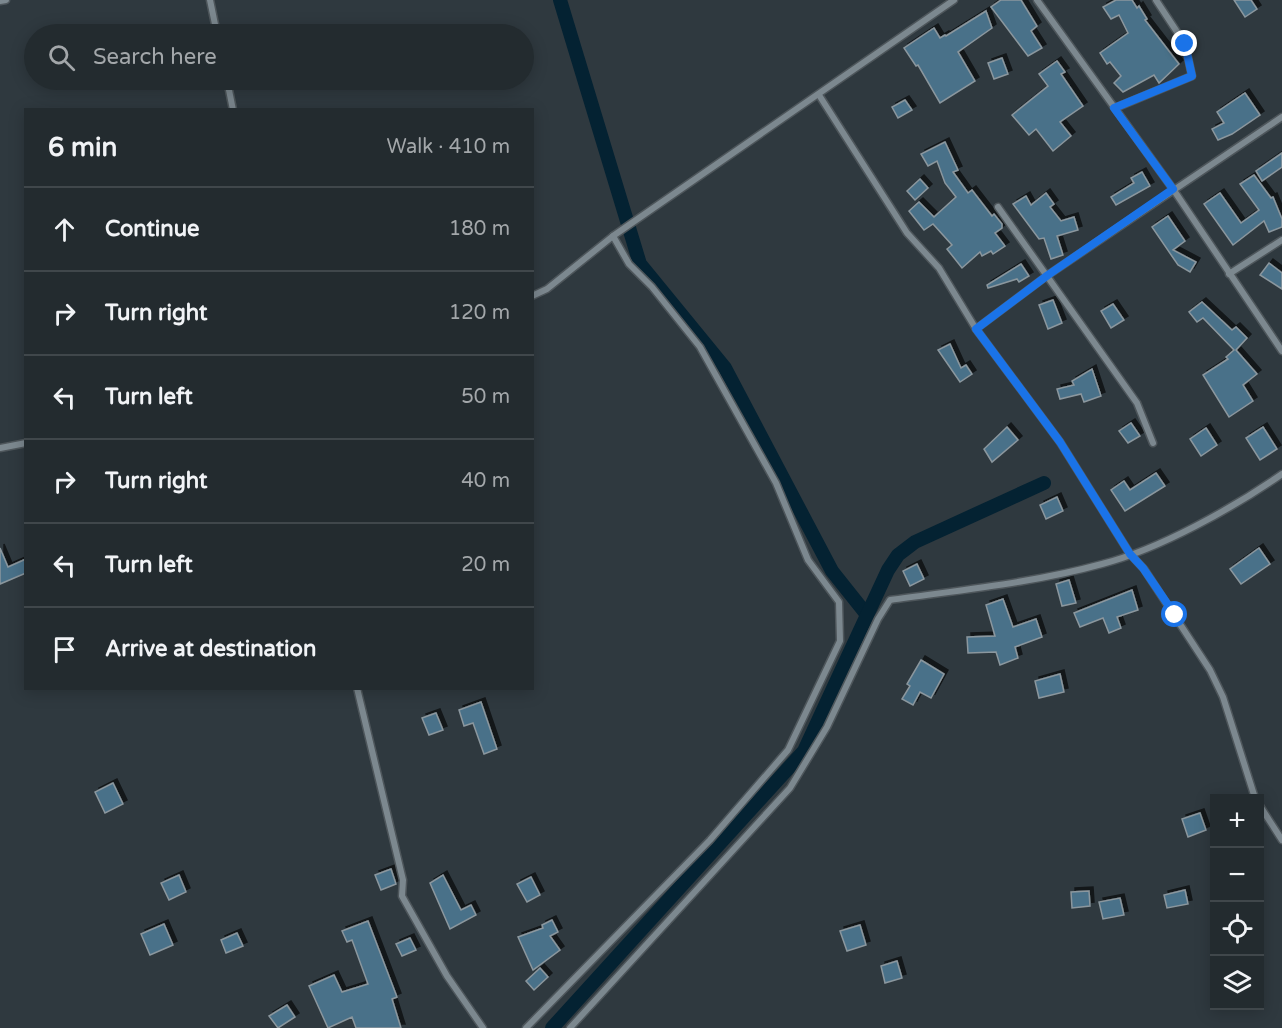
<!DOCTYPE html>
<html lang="en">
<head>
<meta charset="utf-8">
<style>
	body { margin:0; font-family:"Varela Round",sans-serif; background:#2f373b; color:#f1f3f6 }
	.controls { position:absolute; right:18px; bottom:18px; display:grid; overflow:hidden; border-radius:0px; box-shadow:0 3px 15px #0003 }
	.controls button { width:54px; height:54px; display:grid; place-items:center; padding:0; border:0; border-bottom:2px solid #40474b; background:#232b2f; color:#f1f3f6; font:30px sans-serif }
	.stop { position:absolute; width:18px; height:18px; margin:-14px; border:4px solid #1a73e8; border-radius:50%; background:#fff }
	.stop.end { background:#1a73e8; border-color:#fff; box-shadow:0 2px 6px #0008 }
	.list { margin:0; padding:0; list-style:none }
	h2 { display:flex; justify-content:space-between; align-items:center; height:78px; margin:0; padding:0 24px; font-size:26px }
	h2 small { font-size:20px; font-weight:400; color:#a3a7aa }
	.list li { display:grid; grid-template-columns:39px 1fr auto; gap:18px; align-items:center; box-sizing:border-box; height:84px; padding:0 24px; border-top:2px solid #40474b }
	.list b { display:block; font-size:22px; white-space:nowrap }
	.list em { font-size:20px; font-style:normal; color:#a3a7aa }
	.icon { flex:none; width:33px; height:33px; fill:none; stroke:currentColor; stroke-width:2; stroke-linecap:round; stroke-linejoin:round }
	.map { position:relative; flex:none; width:1282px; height:1028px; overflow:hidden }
	.search { position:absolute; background:#232b2f; box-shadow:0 3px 15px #0003; left:24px; top:24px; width:510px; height:66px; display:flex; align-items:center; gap:15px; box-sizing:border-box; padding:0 21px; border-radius:33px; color:#a3a7aa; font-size:22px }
	.panel { position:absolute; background:#232b2f; box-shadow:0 3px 15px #0003; left:24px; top:108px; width:510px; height:582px; border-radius:0px }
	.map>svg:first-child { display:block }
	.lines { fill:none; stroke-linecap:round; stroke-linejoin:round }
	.canal { stroke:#042232; stroke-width:14 }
	.building { fill:#4a7189; stroke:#8b979e; stroke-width:1.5; filter:url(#shadow) }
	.minor-casing { stroke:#4e565b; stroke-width:9 }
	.minor { stroke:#7c888f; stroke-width:6 }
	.route { stroke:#1a73e8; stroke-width:8 }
</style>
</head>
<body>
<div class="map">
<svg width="1282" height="1028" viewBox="0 0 1282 1028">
	<defs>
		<filter id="shadow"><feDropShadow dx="4" dy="-4" stdDeviation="0" flood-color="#0009"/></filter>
	</defs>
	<rect width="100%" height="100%" fill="#2f393f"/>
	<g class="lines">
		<g class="canal">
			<polyline points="560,0 640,264 725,368 832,571 867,615"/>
			<polyline points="552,1028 804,751 888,570 898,555 915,542 1044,483"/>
		</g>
	</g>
	<g class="building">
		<polygon points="1001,0 1021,0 1037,26 1031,31 1042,48 1028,56 991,7"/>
		<polygon points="1116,0 1132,0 1137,8 1139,6 1147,19 1145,20 1179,64 1159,83 1154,75 1123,92 1114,83 1121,76 1110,62 1107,64 1100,53 1128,33 1119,15 1111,19 1103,7"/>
		<polygon points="1234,0 1251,0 1257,9 1245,17"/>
		<polygon points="986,11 992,28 958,52 975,81 940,103 918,65 916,66 904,48 934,28 940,38 945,35 946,36"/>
		<polygon points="1002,58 1008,74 994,79 988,63"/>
		<polygon points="1057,61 1065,72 1061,74 1083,106 1060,122 1071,136 1053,151 1036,129 1029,135 1012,115 1048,86 1039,74"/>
		<polygon points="1245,93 1260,115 1232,134 1218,140 1212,129 1224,123 1217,112"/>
		<polygon points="905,100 912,110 898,118 892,107"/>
		<polygon points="945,142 958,170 953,172 968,193 972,190 992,216 994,214 1002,224 1002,228 995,233 1005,246 993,254 991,251 982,256 980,252 962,268 947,249 952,245 933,224 924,230 909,211 919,202 934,217 956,197 945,183 937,161 928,166 921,154"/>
		<polygon points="1282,153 1282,167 1262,181 1256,171"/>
		<polygon points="1142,172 1150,186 1116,205 1111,197 1134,183 1131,178"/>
		<polygon points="1254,175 1271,198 1273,197 1282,219 1282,227 1269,232 1264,221 1233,245 1204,204 1220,193 1241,223 1259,210 1240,184"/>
		<polygon points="920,179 928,188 915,200 907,191"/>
		<polygon points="1046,193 1054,204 1050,207 1061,221 1074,217 1078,230 1057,236 1063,255 1051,259 1044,238 1039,239 1013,204 1026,196 1031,205"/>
		<polygon points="1168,216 1185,241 1173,250 1196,262 1190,272 1178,265 1152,227"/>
		<polygon points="1269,263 1282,273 1282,289 1260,275"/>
		<polygon points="1021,264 1029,276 1019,282 1017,279 988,288 987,285"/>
		<polygon points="1053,300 1062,323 1048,329 1039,305"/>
		<polygon points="1202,302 1232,330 1236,327 1247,338 1236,350 1257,374 1243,385 1253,401 1229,417 1203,375 1228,359 1226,357 1234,350 1203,318 1197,322 1189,312"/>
		<polygon points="1113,304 1124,320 1111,328 1101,311"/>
		<polygon points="950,344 961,368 966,365 972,374 960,382 938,350"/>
		<polygon points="1092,369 1101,396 1084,402 1081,394 1060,399 1057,389 1074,385 1072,381"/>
		<polygon points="1131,423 1140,436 1128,443 1119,431"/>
		<polygon points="1007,427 1018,440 992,462 984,449"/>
		<polygon points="1263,427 1277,449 1260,460 1246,438"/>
		<polygon points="1206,428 1217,445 1201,456 1190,439"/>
		<polygon points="1156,473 1165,486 1125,511 1111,490 1124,481 1130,490"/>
		<polygon points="1057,497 1063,511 1046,519 1040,505"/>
		<polygon points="0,548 8,567 26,559 26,573 0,584"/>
		<polygon points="1259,548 1270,564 1241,584 1230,569"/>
		<polygon points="917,564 924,579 910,586 903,571"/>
		<polygon points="1069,580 1076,603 1062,606 1056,584"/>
		<polygon points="1132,590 1138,610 1117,617 1121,628 1109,633 1103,618 1080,627 1074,613"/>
		<polygon points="1003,599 1013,627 1036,619 1042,637 1015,647 1018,658 1000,665 996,652 968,653 967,637 995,636 986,605"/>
		<polygon points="921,660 944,674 931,698 920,692 913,705 902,699 910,686 907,684"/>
		<polygon points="1060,674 1064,692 1039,698 1035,681"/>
		<polygon points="481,702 497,749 484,754 473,723 464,726 459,710"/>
		<polygon points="436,713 443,730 429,735 422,718"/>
		<polygon points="113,783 123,804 105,813 95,792"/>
		<polygon points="1200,813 1206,830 1188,837 1182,819"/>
		<polygon points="391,869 396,884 381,890 375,875"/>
		<polygon points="179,875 186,892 169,900 161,883"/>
		<polygon points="443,875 461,910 471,905 476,915 450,929 430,883"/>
		<polygon points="531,877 540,895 527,902 517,884"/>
		<polygon points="1185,890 1188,904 1167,908 1164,895"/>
		<polygon points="1089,891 1090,906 1072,908 1071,892"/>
		<polygon points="1120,898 1124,915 1103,919 1099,902"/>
		<polygon points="552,920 558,932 550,936 560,950 533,970 518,937 543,928 542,925"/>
		<polygon points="368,921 397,997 392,999 401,1028 356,1028 352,1017 328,1028 309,986 334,975 342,992 368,984 352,940 347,942 342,931"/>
		<polygon points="164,924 173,945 150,955 141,934"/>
		<polygon points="860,925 866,945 847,951 840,931"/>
		<polygon points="237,933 243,946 226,953 221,940"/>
		<polygon points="410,938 416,950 402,956 396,944"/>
		<polygon points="897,961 902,978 885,983 881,966"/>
		<polygon points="540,968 548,977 534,990 526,981"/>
		<polygon points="287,1005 295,1017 278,1028 269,1016"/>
	</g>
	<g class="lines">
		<defs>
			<g id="minor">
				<polyline points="210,0 217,34"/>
				<polyline points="1037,0 1173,189 1282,351"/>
				<polyline points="0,1 6,0"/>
				<polyline points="227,80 233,110"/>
				<polyline points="819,95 907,233 939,268 976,329 1060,442 1130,554 1144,569 1210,670 1223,697 1255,798"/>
				<polyline points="1115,108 1192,76 1185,44 1156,0"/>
				<polyline points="998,207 1137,403 1153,443"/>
				<polyline points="1229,274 1282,240"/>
				<polyline points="532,296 547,289 613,236 954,0"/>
				<polyline points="976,329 1048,275 1282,117"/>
				<polyline points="0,448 26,443"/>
				<polyline points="357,688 403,880 402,896 447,976 483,1028"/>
				<polyline points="1260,806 1282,840"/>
				<polyline points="526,1028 710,840 788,750 840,641 839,602 808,560 776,483 700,347 652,287 629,264 613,236"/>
				<path d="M570,1028l220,-240 37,-61 51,-108 12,-19c70,-10 143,-17 212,-36 58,-15 131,-56 180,-90"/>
			</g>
		</defs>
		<use href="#minor" class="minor-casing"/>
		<use href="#minor" class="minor"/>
	</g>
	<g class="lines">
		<polyline class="route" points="1175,615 1143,568 1130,554 1060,442 976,329 1048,275 1173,189 1114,108 1192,76 1185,44"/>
	</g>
</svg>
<div class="controls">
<button>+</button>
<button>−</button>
<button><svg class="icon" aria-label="locate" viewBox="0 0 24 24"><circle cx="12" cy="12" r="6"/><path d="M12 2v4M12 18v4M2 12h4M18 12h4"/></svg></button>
<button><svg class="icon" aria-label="layers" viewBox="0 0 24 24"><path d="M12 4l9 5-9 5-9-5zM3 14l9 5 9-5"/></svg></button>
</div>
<div class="stop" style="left:1175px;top:615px"></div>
<div class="stop end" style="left:1185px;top:44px"></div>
<div class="search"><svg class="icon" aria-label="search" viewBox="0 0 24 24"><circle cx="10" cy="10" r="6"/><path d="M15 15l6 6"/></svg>Search here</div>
<section class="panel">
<h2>6 min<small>Walk · 410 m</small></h2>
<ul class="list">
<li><svg class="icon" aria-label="ahead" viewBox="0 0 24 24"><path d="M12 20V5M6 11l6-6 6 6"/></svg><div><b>Continue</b></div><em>180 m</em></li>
<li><svg class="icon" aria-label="right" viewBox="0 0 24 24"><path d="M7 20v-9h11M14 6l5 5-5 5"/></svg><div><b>Turn right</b></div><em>120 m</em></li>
<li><svg class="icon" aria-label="left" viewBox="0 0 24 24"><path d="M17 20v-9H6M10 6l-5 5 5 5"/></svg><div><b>Turn left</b></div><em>50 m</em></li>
<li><svg class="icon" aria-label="right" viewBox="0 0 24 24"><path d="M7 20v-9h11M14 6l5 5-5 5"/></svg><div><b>Turn right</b></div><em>40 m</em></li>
<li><svg class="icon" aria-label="left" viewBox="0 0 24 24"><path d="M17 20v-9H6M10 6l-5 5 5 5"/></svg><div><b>Turn left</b></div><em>20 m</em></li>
<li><svg class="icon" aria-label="arrive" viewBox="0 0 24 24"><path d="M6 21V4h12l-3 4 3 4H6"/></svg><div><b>Arrive at destination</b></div></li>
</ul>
</section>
</div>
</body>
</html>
